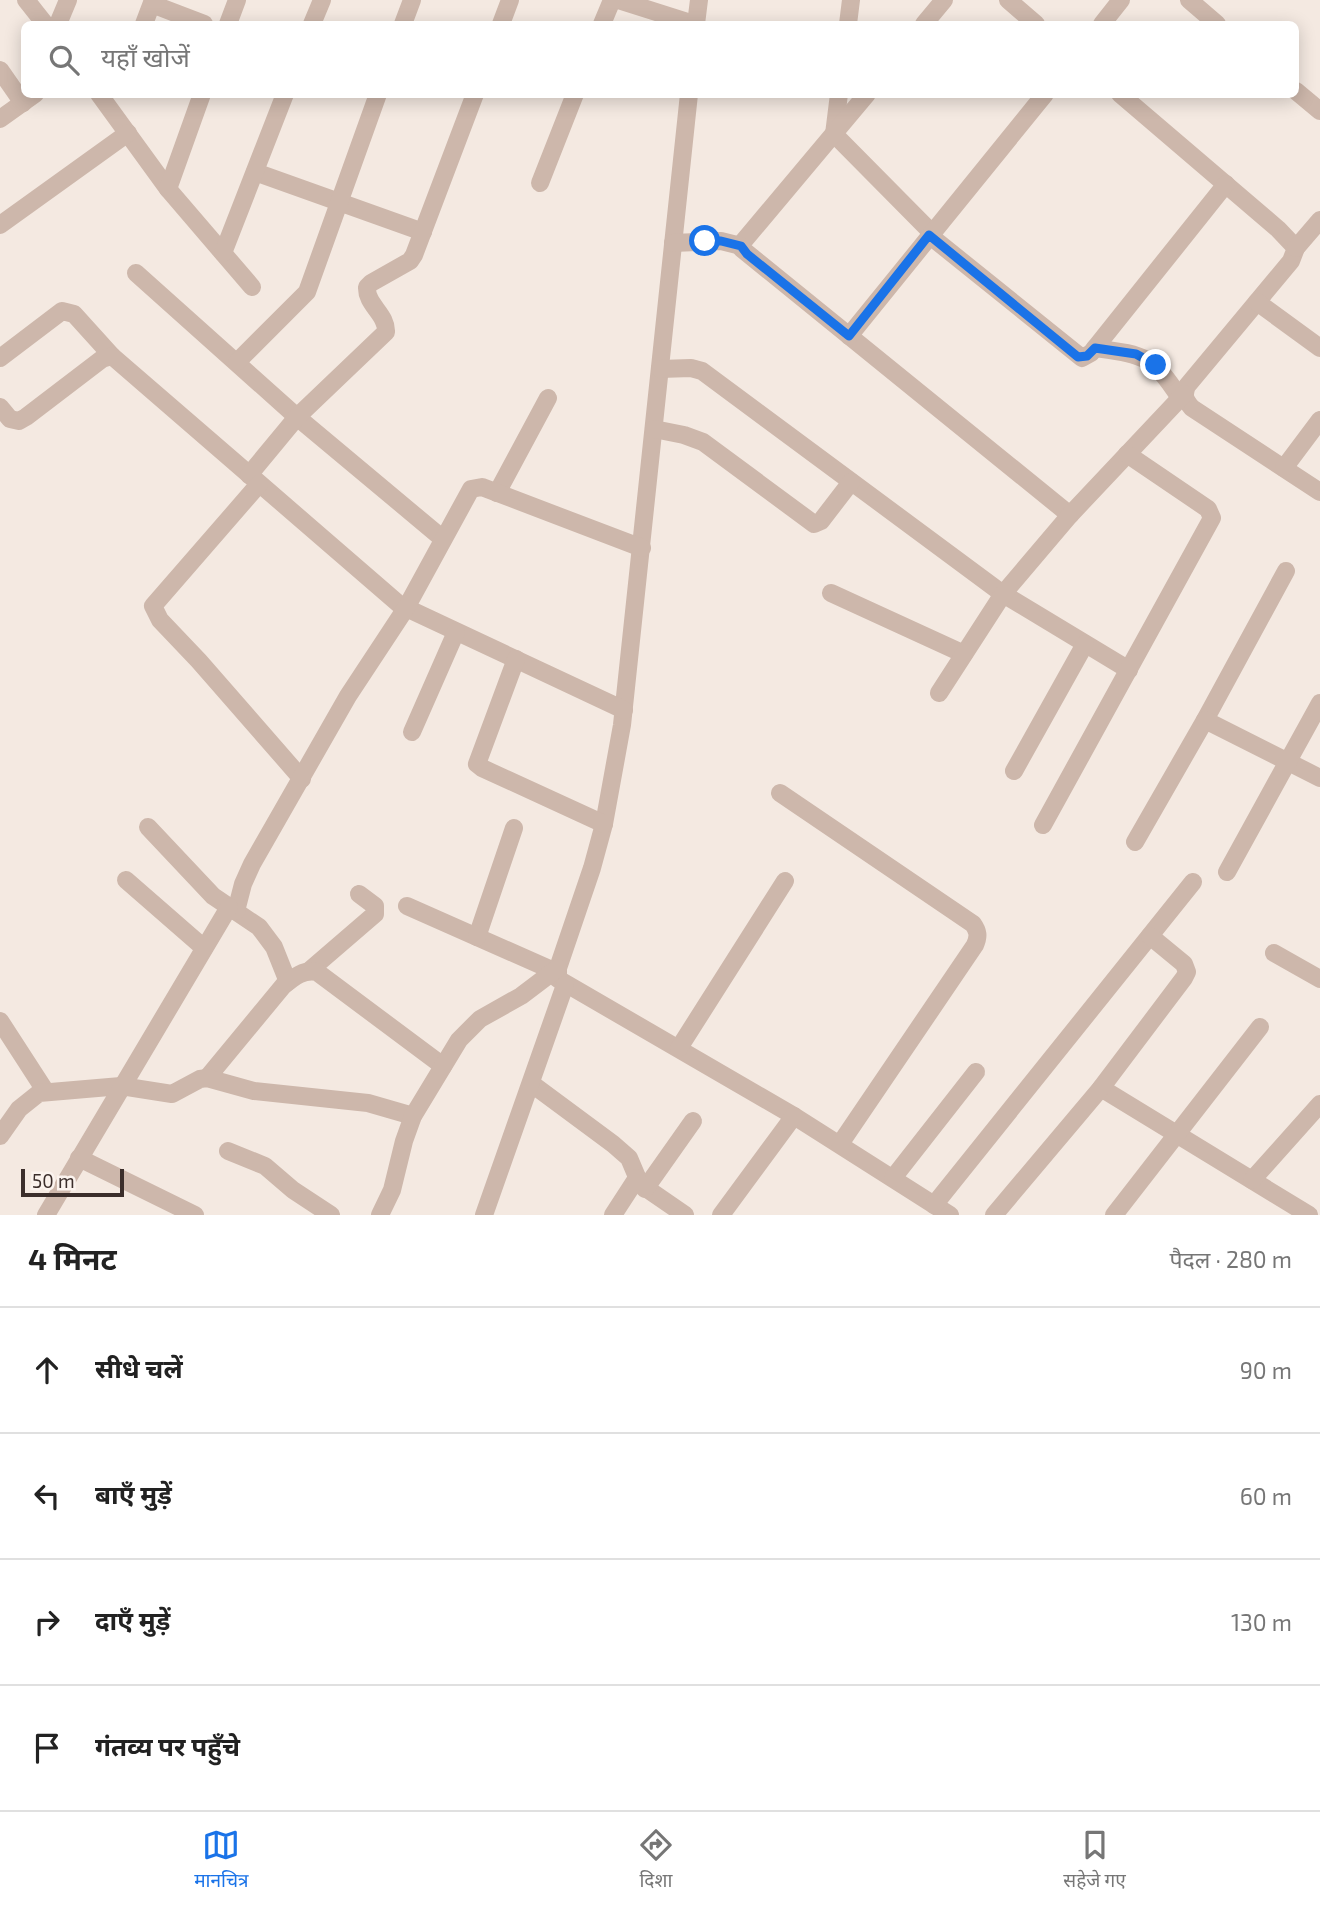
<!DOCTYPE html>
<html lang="hi">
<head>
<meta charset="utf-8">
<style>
	body { margin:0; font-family:"Exo 2","Noto Sans Devanagari",sans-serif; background:#f2f2f2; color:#222 }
	.scale { position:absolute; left:21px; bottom:18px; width:103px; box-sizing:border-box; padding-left:7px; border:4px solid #3b2e2b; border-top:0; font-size:19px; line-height:24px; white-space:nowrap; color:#3b2e2b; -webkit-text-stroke:5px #fbf3ee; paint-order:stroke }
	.stop { position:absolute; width:21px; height:21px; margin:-16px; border:5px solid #1a73e8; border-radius:50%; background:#fff }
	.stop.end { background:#1a73e8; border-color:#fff; box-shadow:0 2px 7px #0008 }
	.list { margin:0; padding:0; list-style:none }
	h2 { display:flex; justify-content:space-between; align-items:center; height:91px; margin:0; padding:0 28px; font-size:30px }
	h2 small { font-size:23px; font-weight:400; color:#767676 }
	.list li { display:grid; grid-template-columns:46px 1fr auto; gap:21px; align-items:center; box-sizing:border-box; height:126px; padding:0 28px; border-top:2px solid #e0e0e0 }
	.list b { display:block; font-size:26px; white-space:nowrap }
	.list em { font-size:23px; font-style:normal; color:#767676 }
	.icon { flex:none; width:38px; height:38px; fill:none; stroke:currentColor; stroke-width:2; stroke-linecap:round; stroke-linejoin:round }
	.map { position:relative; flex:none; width:1320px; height:1215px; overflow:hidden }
	.search { position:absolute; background:#fff; box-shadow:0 4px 18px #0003; left:21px; right:21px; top:21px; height:77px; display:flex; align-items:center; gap:18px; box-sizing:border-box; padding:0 24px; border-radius:10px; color:#767676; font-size:26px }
	.sheet { height:595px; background:#fff }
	nav { display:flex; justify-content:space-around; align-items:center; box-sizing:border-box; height:98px; border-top:2px solid #e0e0e0; background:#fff; font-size:19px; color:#767676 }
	nav a { display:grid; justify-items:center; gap:4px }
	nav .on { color:#1a73e8 }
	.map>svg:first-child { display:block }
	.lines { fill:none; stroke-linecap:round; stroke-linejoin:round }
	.minor { stroke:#cdb7ab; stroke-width:18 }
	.route { stroke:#1a73e8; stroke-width:9 }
</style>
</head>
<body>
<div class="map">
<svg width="1320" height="1215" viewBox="0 0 1320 1215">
	<rect width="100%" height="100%" fill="#f4e9e1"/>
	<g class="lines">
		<g class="minor">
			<polyline points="26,0 45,24"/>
			<polyline points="618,0 694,24"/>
			<polyline points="1008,0 1036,24"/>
			<polyline points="1189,0 1217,24"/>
			<polyline points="152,4 204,24"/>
			<polyline points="58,24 68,0"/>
			<polyline points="144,24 153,0"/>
			<polyline points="228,24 237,0"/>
			<polyline points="312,24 322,0"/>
			<polyline points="403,24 412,0"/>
			<polyline points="501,24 510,0"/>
			<polyline points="602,24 612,0"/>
			<polyline points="696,24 699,0"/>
			<polyline points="848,24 851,0"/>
			<polyline points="924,24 944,0"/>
			<polyline points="1102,24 1121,0"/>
			<polyline points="0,70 23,103"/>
			<polyline points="1296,91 1320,111"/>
			<polyline points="99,94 168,189 252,287"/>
			<polyline points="689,94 622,725 604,824 592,868 558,968 558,979 794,1116 950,1215"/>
			<polyline points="839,94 834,134 931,232"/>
			<polyline points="867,94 742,243 742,249 1070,515"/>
			<path d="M1120,94l158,135 18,19 -5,13 -104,125c-4,10 -2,14 5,22l128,84"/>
			<polyline points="0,119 35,94"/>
			<polyline points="255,172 423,232"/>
			<polyline points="540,183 575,94"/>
			<polyline points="168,189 202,94"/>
			<polyline points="0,225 128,133"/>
			<polyline points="929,235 1082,358 1091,353 1226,184"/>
			<polyline points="673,243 721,241 741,246"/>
			<polyline points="1296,248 1320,220"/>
			<polyline points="223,253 285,94"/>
			<polyline points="136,273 297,417 443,539"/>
			<polyline points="1257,302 1320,348"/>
			<polyline points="849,336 1045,94"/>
			<path d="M1095,348c49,7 57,7 85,50"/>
			<polyline points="0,358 62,311 74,314 112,356"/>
			<polyline points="237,362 307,292 378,94"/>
			<polyline points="660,369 691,368 702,371 1003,594 1129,670"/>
			<polyline points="0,407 10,419 19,421 26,417 102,359 112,356 400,605 624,710"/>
			<polyline points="654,429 684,435 703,442 814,524 821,521 851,482"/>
			<polyline points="1284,468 1320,420"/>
			<path d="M249,475l48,-58 89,-85c1,-18 -20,-27 -19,-45l4,-4 39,-22 4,-6 61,-161"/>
			<polyline points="259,484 153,606 160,620 199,661 302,779"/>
			<polyline points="497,493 548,398"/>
			<polyline points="831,593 964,654"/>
			<polyline points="516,659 477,764 482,768 604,824"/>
			<polyline points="939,693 1003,594 1070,515 1184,394"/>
			<polyline points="1205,720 1286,571"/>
			<polyline points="412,732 456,632"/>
			<polyline points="1014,771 1085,644"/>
			<path d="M780,793l193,131c5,7 6,12 2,21l-135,199"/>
			<polyline points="1043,825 1212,518 1208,509 1127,454"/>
			<polyline points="148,827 213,896 259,927 274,947 288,982"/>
			<polyline points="1135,842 1205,720 1320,778"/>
			<polyline points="1227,872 1320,703"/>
			<polyline points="126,880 204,948"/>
			<polyline points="407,906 554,971"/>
			<polyline points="236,911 243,884 252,864 348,696 406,608 471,489 482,487 642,548"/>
			<polyline points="477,937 514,828"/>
			<polyline points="1274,953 1320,979"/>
			<polyline points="310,970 375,914 375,906 359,894"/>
			<polyline points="0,1021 46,1092"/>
			<polyline points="679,1048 785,881"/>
			<path d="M207,1078l76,-92c11,-9 21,-17 34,-14l126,94"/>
			<polyline points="532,1084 613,1144 629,1158 640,1184 685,1215"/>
			<polyline points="1101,1088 1309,1215"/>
			<polyline points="0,1136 19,1109 39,1093 121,1086 172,1094 200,1079 207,1078 254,1091 368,1103 413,1116"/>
			<polyline points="228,1151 265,1166 293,1190 331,1215"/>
			<polyline points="79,1158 195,1215"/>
			<polyline points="893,1178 976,1072"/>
			<polyline points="1252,1180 1320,1104"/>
			<polyline points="645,1189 693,1121"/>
			<polyline points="934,1205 1193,882"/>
			<polyline points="46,1215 229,907"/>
			<polyline points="380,1215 392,1190 404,1141 413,1116 459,1040 480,1019 521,996 558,968"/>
			<polyline points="484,1215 565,985"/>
			<polyline points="613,1215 637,1178"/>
			<polyline points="721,1215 794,1116"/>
			<polyline points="994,1215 1101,1088 1184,978 1187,972 1184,964 1150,936"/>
			<polyline points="1114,1215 1260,1027"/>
		</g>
	</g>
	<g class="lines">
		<polyline class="route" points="705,241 721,241 741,246 747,254 849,336 929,235 1078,357 1087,356 1095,348 1136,354 1156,365"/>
	</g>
</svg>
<div class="scale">50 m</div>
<div class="stop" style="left:705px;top:241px"></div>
<div class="stop end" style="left:1156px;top:365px"></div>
<div class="search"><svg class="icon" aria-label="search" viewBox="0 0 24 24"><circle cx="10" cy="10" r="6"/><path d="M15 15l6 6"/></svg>यहाँ खोजें</div>
</div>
<section class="sheet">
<h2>4 मिनट<small>पैदल · 280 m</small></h2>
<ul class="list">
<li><svg class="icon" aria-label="ahead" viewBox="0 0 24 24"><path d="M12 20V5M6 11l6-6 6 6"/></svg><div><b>सीधे चलें</b></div><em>90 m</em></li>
<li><svg class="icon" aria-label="left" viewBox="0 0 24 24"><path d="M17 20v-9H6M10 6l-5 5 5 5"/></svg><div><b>बाएँ मुड़ें</b></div><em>60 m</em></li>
<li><svg class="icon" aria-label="right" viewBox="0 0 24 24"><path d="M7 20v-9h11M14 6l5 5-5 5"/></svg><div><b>दाएँ मुड़ें</b></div><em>130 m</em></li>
<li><svg class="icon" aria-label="arrive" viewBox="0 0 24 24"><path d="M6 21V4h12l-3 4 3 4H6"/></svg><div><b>गंतव्य पर पहुँचे</b></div></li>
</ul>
</section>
<nav>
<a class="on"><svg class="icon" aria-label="map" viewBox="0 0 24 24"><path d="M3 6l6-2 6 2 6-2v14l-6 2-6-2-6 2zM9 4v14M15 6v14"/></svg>मानचित्र</a>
<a><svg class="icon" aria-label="directions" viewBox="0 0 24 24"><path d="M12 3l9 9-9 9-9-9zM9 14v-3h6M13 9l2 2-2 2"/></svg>दिशा</a>
<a><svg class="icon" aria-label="saved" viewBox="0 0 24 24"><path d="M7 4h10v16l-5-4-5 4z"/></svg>सहेजे गए</a>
</nav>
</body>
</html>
